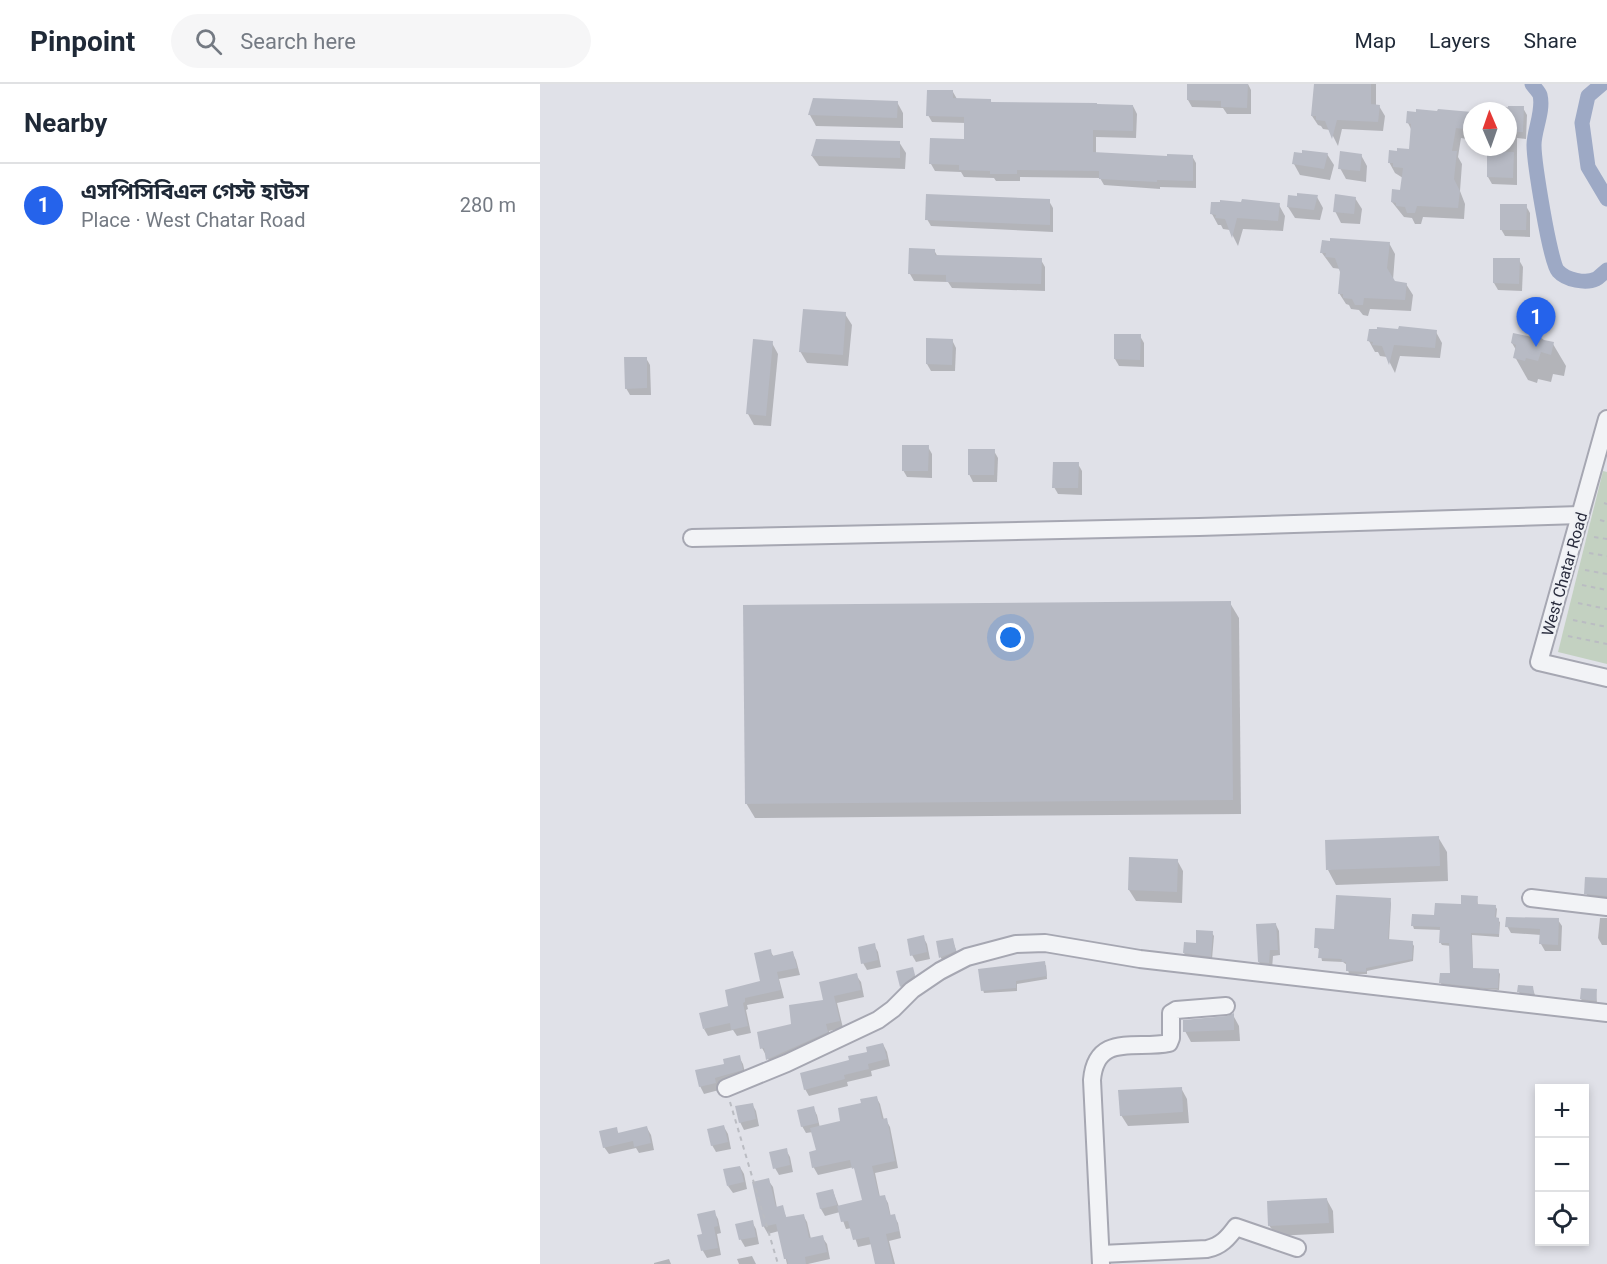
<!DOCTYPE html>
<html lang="en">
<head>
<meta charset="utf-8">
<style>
	body { margin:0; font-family:Roboto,"Noto Sans Bengali",sans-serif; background:#f6f6f7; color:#1f2937 }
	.controls { position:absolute; right:18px; bottom:18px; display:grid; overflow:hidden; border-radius:0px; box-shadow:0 3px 9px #0003 }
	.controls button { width:54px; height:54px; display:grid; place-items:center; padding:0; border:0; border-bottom:2px solid #e0e1e3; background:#fff; color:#1f2937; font:30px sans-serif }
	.compass { position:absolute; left:923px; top:18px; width:54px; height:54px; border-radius:50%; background:#fff; box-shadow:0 3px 9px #0003; rotate:358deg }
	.you { position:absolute; left:471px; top:554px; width:21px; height:21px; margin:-15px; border:4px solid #fff; border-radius:50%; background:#1a73e8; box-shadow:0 0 0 9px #1a73e833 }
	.badge { display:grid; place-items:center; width:39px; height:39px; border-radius:50%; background:#2563eb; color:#fff; font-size:20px; font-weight:700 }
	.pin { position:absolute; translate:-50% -50px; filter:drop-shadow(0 2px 3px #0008) }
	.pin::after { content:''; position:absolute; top:32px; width:21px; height:18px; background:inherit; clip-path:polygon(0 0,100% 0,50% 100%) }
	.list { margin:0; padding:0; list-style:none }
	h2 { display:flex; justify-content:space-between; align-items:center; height:78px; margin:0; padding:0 24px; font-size:26px }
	h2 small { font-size:20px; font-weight:400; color:#747a83 }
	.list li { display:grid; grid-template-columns:39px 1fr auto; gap:18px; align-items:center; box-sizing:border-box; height:84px; padding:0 24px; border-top:2px solid #e0e1e3 }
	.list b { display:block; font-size:22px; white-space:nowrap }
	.list p { margin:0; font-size:20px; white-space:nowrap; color:#747a83 }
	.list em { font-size:20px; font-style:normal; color:#747a83 }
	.icon { flex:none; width:33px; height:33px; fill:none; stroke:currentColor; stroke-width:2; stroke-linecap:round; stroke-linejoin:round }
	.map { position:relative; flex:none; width:1067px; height:1180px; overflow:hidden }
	header { display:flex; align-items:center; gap:36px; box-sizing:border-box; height:84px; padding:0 30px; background:#fff; border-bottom:2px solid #e0e1e3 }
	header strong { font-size:28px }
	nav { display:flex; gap:33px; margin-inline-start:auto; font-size:21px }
	.search { width:420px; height:54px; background:#f6f6f7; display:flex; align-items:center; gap:15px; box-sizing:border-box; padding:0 21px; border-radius:33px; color:#747a83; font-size:22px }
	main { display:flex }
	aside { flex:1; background:#fff }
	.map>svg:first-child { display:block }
	.green { fill:#c3d1c1 }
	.shadow { fill:#0003 }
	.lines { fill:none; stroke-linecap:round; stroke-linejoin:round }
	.canal { stroke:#9da9c5; stroke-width:15 }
	.building { fill:#b7bac4 }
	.minor-casing { stroke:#a6a7b2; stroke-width:20 }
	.path { stroke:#babcc2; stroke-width:2; stroke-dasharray:4.5 4.5; stroke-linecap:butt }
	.minor { stroke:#f2f3f6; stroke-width:16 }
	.labels { text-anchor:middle; stroke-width:4.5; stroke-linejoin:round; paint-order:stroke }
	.street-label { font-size:16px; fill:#2a2d3e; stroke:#eff1f5 }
</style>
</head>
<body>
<header>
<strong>Pinpoint</strong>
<div class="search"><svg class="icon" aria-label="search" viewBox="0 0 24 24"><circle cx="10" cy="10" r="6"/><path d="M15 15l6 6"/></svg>Search here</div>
<nav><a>Map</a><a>Layers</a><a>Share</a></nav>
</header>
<main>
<aside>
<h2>Nearby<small></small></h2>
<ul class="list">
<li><span class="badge">1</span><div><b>এসপিসিবিএল গেস্ট হাউস</b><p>Place · West Chatar Road</p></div><em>280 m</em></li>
</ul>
</aside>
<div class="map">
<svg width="1067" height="1180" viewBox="0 0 1067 1180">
	<rect width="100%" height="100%" fill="#e0e1e8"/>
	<polygon class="green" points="1063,387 1067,388 1067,580 1018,568"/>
	<g class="shadow">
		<polygon points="649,0 708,0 711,6 711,30 687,30 683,24 652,23 648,16"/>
		<polygon points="806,0 836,0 836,22 839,22 845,32 843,47 802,45 798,62 790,46 783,45 781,42 778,41 772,32"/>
		<polygon points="413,8 417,15 450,16 452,19 593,22 597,30 596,54 556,53 556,70 628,74 652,72 656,79 656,104 620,103 620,105 564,101 560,94 480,93 480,97 456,97 454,94 424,93 421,88 395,87 391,80 425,57 426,39 392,38 388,31"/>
		<polygon points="274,16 357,18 363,29 363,44 276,42 270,31"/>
		<polygon points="958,23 983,24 987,31 986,55 977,54 977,101 952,100 948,93 957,69 957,63 968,63 968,27 958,27"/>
		<polygon points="932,30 932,56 921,54 918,73 922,80 920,107 925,120 924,135 883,133 881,140 875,140 872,134 864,133 852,118 862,108 863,94 855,89 849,78 871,67 872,47 868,39"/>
		<polygon points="359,58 366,69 365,85 279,82 272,72"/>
		<polygon points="787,70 794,81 790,96 760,91 754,80"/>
		<polygon points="821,71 827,82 826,98 806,95 800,84"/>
		<polygon points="777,113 783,124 780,136 755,134 748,123"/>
		<polygon points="815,114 822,125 820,140 801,139 795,127"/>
		<polygon points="509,117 513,124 513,148 391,142 387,135"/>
		<polygon points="739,121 745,132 743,147 703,145 698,162 690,146 683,145 681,141 678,141 672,130"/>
		<polygon points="986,122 990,129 990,153 965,152 961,145"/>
		<polygon points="849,159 855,170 853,196 854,199 866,200 873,211 871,227 830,225 828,232 823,231 819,226 811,225 809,221 806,220 799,209 801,185 793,184 782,169"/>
		<polygon points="370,166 394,166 398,173 501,176 505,183 505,207 412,204 408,198 374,197 370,190"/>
		<polygon points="955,175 979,176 983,183 982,207 958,206 954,199"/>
		<polygon points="305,230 312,241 308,282 267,279 260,267"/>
		<polygon points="838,247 896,248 902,259 900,274 860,272 855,289 847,273 840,272 838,268 835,268 829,257"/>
		<polygon points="600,252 604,259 604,283 579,282 575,275"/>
		<polygon points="412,256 416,264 415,287 391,287 387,280"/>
		<polygon points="1003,257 1013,260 1026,282 1024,292 1013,290 1011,298 998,295 997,299 988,296 975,273 976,266 972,259"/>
		<polygon points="232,259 238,270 231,342 214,341 208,330"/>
		<polygon points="106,274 110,281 111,311 90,311 86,304"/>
		<polygon points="388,363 392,370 392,394 367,393 363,386"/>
		<polygon points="454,367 458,374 457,398 433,398 429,390"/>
		<polygon points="538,380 542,387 542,411 518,410 514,403"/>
		<polygon points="690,519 699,534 701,730 215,734 206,719"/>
		<polygon points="898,753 907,768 908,797 796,801 788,786"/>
		<polygon points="637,776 643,787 642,819 596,817 589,806"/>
		<polygon points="1067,796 1067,819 1050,817 1046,809"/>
		<polygon points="937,813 938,821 955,822 957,825 956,835 960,838 959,853 932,851 933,885 958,887 960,890 959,906 902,902 901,899 912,891 911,862 902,861 900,858 901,846 874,845 873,842 922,822"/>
		<polygon points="850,816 851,819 849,857 872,859 874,862 873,877 827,887 827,890 809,890 807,881 803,878 782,877 780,866 776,863 795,847"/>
		<polygon points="1060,834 1067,834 1067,861 1062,861 1058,854"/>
		<polygon points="1018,836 1022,842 1021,867 1005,867 1001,860 1001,851 971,849 967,842"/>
		<polygon points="736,841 739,847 740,871 733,872 732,885 723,884 719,878"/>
		<polygon points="672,849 674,852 672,875 646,872 644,869"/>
		<polygon points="383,853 387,860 390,875 376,878 372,871"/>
		<polygon points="412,855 419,874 405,880 401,874 398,859"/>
		<polygon points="334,861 338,868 341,883 327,886 323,879"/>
		<polygon points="230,867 234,873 252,868 256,876 260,891 239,895 244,914 207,921 208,925 206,926 211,949 197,952 193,946 168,952 164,945 222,898"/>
		<polygon points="506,881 507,895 477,900 477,907 444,909 443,906"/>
		<polygon points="372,885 378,899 365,909 361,902 358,888"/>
		<polygon points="316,891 321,898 324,913 297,919 303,944 289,947 291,955 232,982 222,964"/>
		<polygon points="992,903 995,911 981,911 979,908"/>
		<polygon points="1056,906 1057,920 1043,918 1041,915"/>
		<polygon points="693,931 699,942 700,957 651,958 645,947"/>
		<polygon points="343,960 347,968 350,982 331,987 332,992 307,998 308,1002 269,1012 265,1005"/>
		<polygon points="199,973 203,980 206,993 178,1001 179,1006 164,1010 160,1002 186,981"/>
		<polygon points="641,1004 647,1015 649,1039 588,1042 581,1031"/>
		<polygon points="336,1013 340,1020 344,1036 346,1036 350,1043 358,1084 335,1089 340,1113 344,1112 348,1119 351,1133 354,1132 358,1139 361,1154 349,1157 355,1180 337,1180 332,1160 318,1163 312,1144 306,1145 300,1128 285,1132 281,1125 278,1110 293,1107 299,1123 324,1117 317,1091 314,1083 278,1091 274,1084 270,1069 277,1067 273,1048 266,1049 262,1042 273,1024 277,1031 280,1044 302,1038 323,1020"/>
		<polygon points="212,1020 216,1027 219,1042 204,1046 200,1038"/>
		<polygon points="184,1043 188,1050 191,1065 176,1068 172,1061"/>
		<polygon points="107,1044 111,1051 114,1066 99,1069 96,1064 69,1070 64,1063 76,1045 79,1050"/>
		<polygon points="246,1066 250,1073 253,1088 239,1091 235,1084"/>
		<polygon points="200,1083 204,1090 207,1105 193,1109 188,1102"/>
		<polygon points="228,1096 233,1103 237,1124 242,1123 247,1135 263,1131 267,1138 271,1155 282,1153 287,1160 290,1175 268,1180 247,1180 239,1147 228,1150 224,1143"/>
		<polygon points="787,1116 793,1127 794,1149 736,1152 729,1141"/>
		<polygon points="174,1128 178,1135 181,1149 177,1150 181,1171 167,1174 163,1167 159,1152 164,1151"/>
		<polygon points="212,1138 216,1145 219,1160 205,1163 201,1156 197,1141"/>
		<polygon points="212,1172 216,1180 199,1180 197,1175"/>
		<polygon points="129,1175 131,1180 114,1180 114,1179"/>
	</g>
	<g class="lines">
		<g class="canal">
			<path d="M992,0c2,3 7,8 8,11 4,16 -6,35 -6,50 0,16 16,118 24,126 8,9 28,13 38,8 4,-2 8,-7 11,-9"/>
			<polyline points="1062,0 1048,12 1042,39 1048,83 1067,115"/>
		</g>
	</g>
	<g class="building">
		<polygon points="647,0 708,0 707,24 681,23 681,17 647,16"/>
		<polygon points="774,0 831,0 831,20 840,21 838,38 797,36 792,55 785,37 776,36 776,32 771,32"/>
		<polygon points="387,6 413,6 413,14 451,15 451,18 557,19 557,20 593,21 593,47 553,46 553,68 627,72 627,70 653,71 653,97 617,96 617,98 559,95 559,87 477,86 477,90 450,90 450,87 419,86 419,81 389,80 390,54 424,55 424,33 386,32"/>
		<polygon points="273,14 358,17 357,34 268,31"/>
		<polygon points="968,22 984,22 983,48 968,48"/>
		<polygon points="876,25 897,27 898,25 932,28 932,46 916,44 912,67 917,67 914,95 920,107 918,124 877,122 875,129 867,129 865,123 856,122 856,119 851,118 852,105 860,106 863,84 853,83 853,79 848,79 849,66 857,67 857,64 869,65 871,40 866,39 867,27 876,28"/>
		<polygon points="276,55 360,57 360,74 271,72"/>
		<polygon points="762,66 788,69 784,85 752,80 754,68 762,69"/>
		<polygon points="800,67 822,70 820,87 798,85"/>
		<polygon points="947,67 974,68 973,94 947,93"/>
		<polygon points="757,109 778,111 774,126 747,123 748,111 757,112"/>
		<polygon points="386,110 510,115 510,141 385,136"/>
		<polygon points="795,110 816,113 814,130 793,128"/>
		<polygon points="702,115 740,119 738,137 697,134 692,154 685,135 675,134 676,131 670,130 671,118 680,118 680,116 701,118"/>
		<polygon points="960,120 987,120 986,146 960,146"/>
		<polygon points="790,154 850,158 847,184 855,197 867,199 865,216 824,214 823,221 815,221 812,215 803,214 803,210 798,210 800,188 795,174 785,173 786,169 780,169 782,156 790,157"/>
		<polygon points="369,164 395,165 395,171 502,174 501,200 406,198 406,191 368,190"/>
		<polygon points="953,174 980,174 979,200 953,199"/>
		<polygon points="263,225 306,228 303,271 259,268"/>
		<polygon points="859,242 897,246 895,264 854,261 849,281 842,262 832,261 833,258 827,257 829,245 837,245 837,243 858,245"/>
		<polygon points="973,249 992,253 996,250 1004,256 1014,258 1011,271 1001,268 998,277 986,274 985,277 973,274 976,261 971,259"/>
		<polygon points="574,250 601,250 600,276 574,275"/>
		<polygon points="386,254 413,255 412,281 386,280"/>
		<polygon points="213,255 233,257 226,332 206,330"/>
		<polygon points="84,273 107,273 107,304 85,305"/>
		<polygon points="362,361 389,361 388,387 362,387"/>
		<polygon points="428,365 455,365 454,391 428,391"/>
		<polygon points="513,378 539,378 538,404 512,404"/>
		<polygon points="691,517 693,716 205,720 203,521"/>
		<polygon points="899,752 900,782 786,786 785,756"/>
		<polygon points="589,773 638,775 637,808 588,806"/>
		<polygon points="1045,793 1067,794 1067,812 1044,810"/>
		<polygon points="796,811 851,814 848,855 873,857 872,875 826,884 826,888 806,887 806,878 801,878 802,875 778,874 779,864 774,864 775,844 794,845"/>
		<polygon points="921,811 938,812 937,820 956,821 955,833 959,834 959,850 931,849 933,884 959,885 958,904 945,904 899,899 900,889 910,889 909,859 899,859 900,843 871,842 872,830 894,831 895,819 921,820"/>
		<polygon points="966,833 1019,834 1018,861 999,860 1000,845 965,843"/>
		<polygon points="736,839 738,866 730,866 729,879 718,878 716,840"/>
		<polygon points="656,846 673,847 671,873 643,869 644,858 656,859"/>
		<polygon points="384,851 387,868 370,872 367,855"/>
		<polygon points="413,854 416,867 399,874 396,857"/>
		<polygon points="335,859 338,876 321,880 318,863"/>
		<polygon points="231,865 232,872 253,867 257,884 237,888 241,906 205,914 205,918 203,919 208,942 191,946 190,939 163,945 159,929 188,922 185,906 220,897 214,869"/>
		<polygon points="505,877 507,892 476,897 476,904 441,907 438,885"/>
		<polygon points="373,883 375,891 360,903 356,887"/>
		<polygon points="317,889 321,906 294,912 300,937 286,940 288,948 226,976 224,964 220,965 217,948 251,940 249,921 283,916 279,898"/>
		<polygon points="978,901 993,902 994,910 977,908"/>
		<polygon points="1041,904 1057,905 1056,917 1040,915"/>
		<polygon points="694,929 694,946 643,948 643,936 687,932"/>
		<polygon points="343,959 347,975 328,980 329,985 304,991 305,995 264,1006 260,989 309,976 308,972 327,968 326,963"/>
		<polygon points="200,971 203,986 175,994 176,999 159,1003 155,986 184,980 183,975"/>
		<polygon points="642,1003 643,1028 580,1032 578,1006"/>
		<polygon points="337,1012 342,1035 347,1034 355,1077 332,1082 339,1112 345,1111 350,1131 355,1130 359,1147 346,1150 353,1180 335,1180 329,1153 313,1156 308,1137 301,1138 297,1122 322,1116 314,1084 312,1085 310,1076 272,1084 269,1068 276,1066 270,1044 300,1037 298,1024 321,1019 320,1015"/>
		<polygon points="213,1019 216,1035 199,1039 195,1022"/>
		<polygon points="274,1022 278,1039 261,1043 257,1026"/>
		<polygon points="184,1041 188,1058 171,1062 167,1045"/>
		<polygon points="107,1042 111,1059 94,1063 93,1057 63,1064 59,1047 77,1043 78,1049"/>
		<polygon points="247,1064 250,1081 233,1085 229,1068"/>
		<polygon points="200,1082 204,1098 187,1102 183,1085"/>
		<polygon points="229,1094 236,1123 243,1121 246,1133 264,1130 269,1154 283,1151 287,1168 265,1173 266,1180 248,1180 247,1175 244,1175 236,1140 222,1143 212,1098"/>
		<polygon points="293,1105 297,1121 280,1125 276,1109"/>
		<polygon points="787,1114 789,1139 728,1142 727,1117"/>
		<polygon points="175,1126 178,1142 174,1143 178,1164 161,1167 157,1151 162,1150 157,1130"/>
		<polygon points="213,1136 216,1153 199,1156 195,1140"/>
	</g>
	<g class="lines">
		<defs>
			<g id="minor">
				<polyline points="1067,335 999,578 1067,594"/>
				<polyline points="152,454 659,443 1040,431"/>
				<polyline points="991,814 1067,823"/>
				<polyline points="186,1004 247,979 338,936 353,925 372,906 400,887 427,873 476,860 505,859 600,875 1067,929"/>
				<path d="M561,1170l106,-5c14,-3 21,-11 29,-22l61,21"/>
				<path d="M561,1180l-9,-184c4,-48 45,-30 77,-37l2,-5v-25l5,-3 50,-4"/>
			</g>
		</defs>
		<use href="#minor" class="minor-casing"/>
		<g class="path">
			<polyline points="1064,419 1067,420"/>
			<polyline points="1060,436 1067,438"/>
			<polyline points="1054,453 1067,455"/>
			<polyline points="1049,469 1067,472"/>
			<polyline points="1045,486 1067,490"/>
			<polyline points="1042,501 1067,506"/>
			<polyline points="1038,519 1067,525"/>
			<polyline points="1033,536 1067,543"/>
			<polyline points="1028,552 1067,560"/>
			<polyline points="190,1018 238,1180"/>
		</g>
		<use href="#minor" class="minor"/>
	</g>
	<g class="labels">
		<g class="street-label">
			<text transform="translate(1024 490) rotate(-74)" y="6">West Chatar Road</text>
		</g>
	</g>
</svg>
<div class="controls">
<button>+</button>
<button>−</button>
<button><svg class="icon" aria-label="locate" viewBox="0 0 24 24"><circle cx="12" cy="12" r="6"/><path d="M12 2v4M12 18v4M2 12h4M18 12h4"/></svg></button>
</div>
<svg class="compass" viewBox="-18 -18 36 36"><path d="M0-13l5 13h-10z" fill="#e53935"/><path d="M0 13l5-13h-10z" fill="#747a83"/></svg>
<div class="you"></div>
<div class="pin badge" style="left:996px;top:263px">1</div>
</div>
</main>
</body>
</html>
